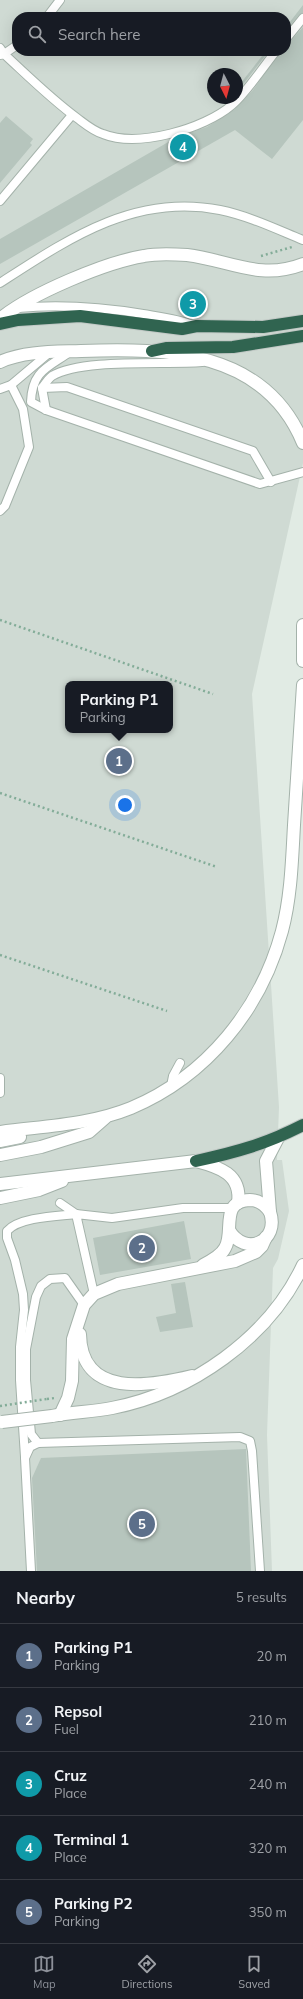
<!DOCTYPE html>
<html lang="en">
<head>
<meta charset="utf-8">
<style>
	body { margin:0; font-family:Mulish,sans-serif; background:#242831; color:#f1f3f6 }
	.compass { position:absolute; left:207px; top:68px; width:36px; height:36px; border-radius:50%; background:#171b24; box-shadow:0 4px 16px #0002; rotate:174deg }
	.you { position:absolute; left:125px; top:805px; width:14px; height:14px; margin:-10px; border:3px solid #fff; border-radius:50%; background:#1a73e8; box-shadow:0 0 0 6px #1a73e833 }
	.badge { display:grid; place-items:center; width:26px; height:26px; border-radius:50%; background:#8c9099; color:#fff; font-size:13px; font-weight:700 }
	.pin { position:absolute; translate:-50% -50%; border:2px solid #fff; box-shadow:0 1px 4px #0006 }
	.popup { position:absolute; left:65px; top:681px; width:108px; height:52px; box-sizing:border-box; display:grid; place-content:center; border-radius:8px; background:#171b24; filter:drop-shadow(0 1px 3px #0005); font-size:13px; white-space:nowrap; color:#9ea1a6 }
	.popup b { font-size:15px; color:#f1f3f6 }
	.popup::after { content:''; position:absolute; left:50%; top:100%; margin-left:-8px; border:8px solid transparent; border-top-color:#171b24 }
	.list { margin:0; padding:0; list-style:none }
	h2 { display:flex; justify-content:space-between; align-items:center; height:52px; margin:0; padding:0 16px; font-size:17px }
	h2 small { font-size:13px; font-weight:400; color:#9ea1a6 }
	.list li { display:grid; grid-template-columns:26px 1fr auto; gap:12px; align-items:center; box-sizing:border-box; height:64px; padding:0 16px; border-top:1px solid #363941 }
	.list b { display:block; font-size:15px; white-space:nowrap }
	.list p { margin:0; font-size:13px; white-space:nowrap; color:#9ea1a6 }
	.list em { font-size:13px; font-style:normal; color:#9ea1a6 }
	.icon { flex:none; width:22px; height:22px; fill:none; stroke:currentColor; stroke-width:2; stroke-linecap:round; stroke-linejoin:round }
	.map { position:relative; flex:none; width:303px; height:1571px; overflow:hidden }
	.search { position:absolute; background:#171b24; box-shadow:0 4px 16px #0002; left:12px; right:12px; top:12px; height:44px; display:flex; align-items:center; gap:10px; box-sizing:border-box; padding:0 14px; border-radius:16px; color:#9ea1a6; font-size:15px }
	.sheet { height:372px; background:#171b24 }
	nav { display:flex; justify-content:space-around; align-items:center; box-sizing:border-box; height:56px; border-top:1px solid #363941; background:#171b24; font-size:11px; color:#9ea1a6 }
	nav a { display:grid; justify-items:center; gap:2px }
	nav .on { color:#8c9099 }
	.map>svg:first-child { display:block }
	.built { fill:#cfdad3; fill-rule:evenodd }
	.building { fill:#b6c5bd }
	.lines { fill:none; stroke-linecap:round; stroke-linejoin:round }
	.service-casing { stroke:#a4b2aa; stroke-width:10 }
	.minor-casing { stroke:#a4b2aa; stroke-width:14 }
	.tertiary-casing { stroke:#a4b2aa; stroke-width:14 }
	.motorway-casing { stroke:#c1c8c5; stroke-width:14 }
	.path { stroke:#83ac98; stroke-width:2.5; stroke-dasharray:2 3; stroke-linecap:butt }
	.service { stroke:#fff; stroke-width:8 }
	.minor { stroke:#fff; stroke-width:12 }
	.tertiary { stroke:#fff; stroke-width:12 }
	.motorway { stroke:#306450; stroke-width:12 }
	.tertiary-bridge-casing { stroke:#a4b2aa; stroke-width:14; stroke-linecap:butt }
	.path-bridge { stroke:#83ac98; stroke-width:2.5; stroke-dasharray:2 3; stroke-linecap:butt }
	.tertiary-bridge { stroke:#fff; stroke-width:12 }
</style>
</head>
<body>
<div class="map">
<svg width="303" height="1571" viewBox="0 0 303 1571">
	<rect width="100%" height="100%" fill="#e1ebe4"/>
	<path class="built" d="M0,0h303v463l-51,231 27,413 -2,53h5l7,51 -11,48 -5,9 -6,167 5,136h-272zM17,17h269v34h-269zM213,74h24v24h-24zM68,684h102v46h-102z"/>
	<g class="building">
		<polygon points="303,5 303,13 299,15 286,30 286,27"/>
		<polygon points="303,27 303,120 272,159 235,130 0,264 0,239 177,137 207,127 235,109 253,90 281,51 286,51 286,44 290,42"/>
		<polygon points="266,51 269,51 237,92 237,88"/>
		<polygon points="6,116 33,139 30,143 32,145 0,183 0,123"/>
		<polygon points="184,1221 191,1259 100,1275 93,1238"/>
		<polygon points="185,1282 193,1327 160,1332 156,1317 176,1313 171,1284"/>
		<polygon points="246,1449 251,1571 37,1571 32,1478 41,1458"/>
	</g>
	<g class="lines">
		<defs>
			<g id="service">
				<polyline points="47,17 60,0"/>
				<polyline points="286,39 303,18"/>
				<polyline points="0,48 4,54 17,45"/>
				<path d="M0,55l4,-1c24,22 47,45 73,64 8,6 16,13 26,16 35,14 101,-5 129,-29 14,-12 32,-39 44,-54"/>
				<polyline points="0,201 72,115"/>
				<path d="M0,283c68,-44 135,-90 220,-73 29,6 56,19 83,30"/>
				<path d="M18,308c43,-4 83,-1 125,6 18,3 36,5 53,12"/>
				<path d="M70,352c-23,16 -38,19 -39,50l15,8 214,74 43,-12"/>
				<polyline points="42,388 67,387 253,451 271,482"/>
				<polyline points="0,389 11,385 49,353"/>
				<path d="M46,410l-4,-22c3,-4 6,-9 10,-12 30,-18 112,-11 150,-14"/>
				<polyline points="0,511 5,506 29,447 23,409 11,385"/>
				<polyline points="0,1078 0,1093"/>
				<polyline points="171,1086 173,1076 180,1063"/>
				<polyline points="60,1203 76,1214"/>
				<polyline points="94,1294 76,1214 112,1218 183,1208 233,1208"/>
				<polyline points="38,1443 31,1434 26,1380 26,1349 36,1297 41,1286 50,1279 65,1278 84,1305"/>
				<path d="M25,1457l-5,-77v-33l4,-37 -1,-16 -8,-34 -8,-22v-7c12,-14 51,-15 69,-17"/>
				<polyline points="31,1571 25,1458 30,1447 38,1443 240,1437 250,1441 252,1451 260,1571"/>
			</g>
			<g id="minor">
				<path d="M196,1161c23,6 46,13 42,42"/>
				<path d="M229,1230c16,27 51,12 41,-18l-4,-51 12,-23"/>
				<path d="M203,1265c8,-4 18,-9 22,-17 10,-16 -6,-47 25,-48 9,0 15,5 20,12"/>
				<path d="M80,1334c1,65 70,52 112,42"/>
				<polyline points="60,1415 68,1398 72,1381 73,1339 84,1305 94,1294 118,1284 235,1261 256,1252 262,1246 266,1237"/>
			</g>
			<g id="tertiary">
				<path d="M0,319c30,-25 106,-57 144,-63 14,-3 29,-2 43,-1 42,5 73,26 116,9"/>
				<path d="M0,362c24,-11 55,-10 81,-11 86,-3 184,-1 222,92"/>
				<polyline points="303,625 303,661"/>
				<path d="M0,1132c44,-6 89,-7 131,-24 76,-32 130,-99 151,-177 9,-34 10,-70 12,-106 3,-46 6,-93 9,-140"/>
				<polyline points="0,1141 20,1137"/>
				<polyline points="0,1155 41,1147 89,1132 105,1118"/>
				<polyline points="0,1184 196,1161"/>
				<polyline points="0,1198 39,1190 62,1181"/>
				<path d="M52,1416c20,-4 40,-4 60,-8 78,-15 157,-70 191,-143"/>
			</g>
			<g id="motorway">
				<polyline points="0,324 18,320 80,316 182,329 197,326 263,327 303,321"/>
				<polyline points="152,351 166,348 233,347 303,336"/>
				<path d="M196,1161c41,-9 70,-17 107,-36"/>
			</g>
		</defs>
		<use href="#service" class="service-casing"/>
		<use href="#minor" class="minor-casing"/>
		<use href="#tertiary" class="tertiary-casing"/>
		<use href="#motorway" class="motorway-casing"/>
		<g class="path">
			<polyline points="261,256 292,247"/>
			<polyline points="0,620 213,694"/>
			<polyline points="0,793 217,867"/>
			<polyline points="0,955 167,1011"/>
			<polyline points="47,1399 55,1398"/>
		</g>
		<use href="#service" class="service"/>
		<use href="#minor" class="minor"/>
		<use href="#tertiary" class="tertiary"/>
		<use href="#motorway" class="motorway"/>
		<defs>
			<polyline id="tertiary-bridge" points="2,1422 52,1416"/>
		</defs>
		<use href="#tertiary-bridge" class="tertiary-bridge-casing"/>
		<polyline class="path-bridge" points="0,1406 47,1399"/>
		<use href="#tertiary-bridge" class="tertiary-bridge"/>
	</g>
</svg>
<svg class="compass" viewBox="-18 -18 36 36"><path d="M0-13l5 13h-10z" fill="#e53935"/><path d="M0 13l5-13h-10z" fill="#9ea1a6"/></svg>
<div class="you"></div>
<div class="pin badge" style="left:119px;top:761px;background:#5c6f8a">1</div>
<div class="popup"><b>Parking P1</b>Parking</div>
<div class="pin badge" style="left:142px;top:1248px;background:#5c6f8a">2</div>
<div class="pin badge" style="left:193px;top:304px;background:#0f9aa8">3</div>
<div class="pin badge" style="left:183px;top:147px;background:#0f9aa8">4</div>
<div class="pin badge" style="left:142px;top:1524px;background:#5c6f8a">5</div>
<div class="search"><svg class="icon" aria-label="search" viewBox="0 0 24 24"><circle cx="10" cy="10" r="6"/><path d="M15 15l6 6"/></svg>Search here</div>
</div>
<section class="sheet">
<h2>Nearby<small>5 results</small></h2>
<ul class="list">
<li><span class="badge" style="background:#5c6f8a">1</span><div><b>Parking P1</b><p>Parking</p></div><em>20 m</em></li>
<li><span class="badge" style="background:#5c6f8a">2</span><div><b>Repsol</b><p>Fuel</p></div><em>210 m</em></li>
<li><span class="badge" style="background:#0f9aa8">3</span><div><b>Cruz</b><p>Place</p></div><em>240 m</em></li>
<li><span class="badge" style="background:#0f9aa8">4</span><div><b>Terminal 1</b><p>Place</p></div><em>320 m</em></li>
<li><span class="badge" style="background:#5c6f8a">5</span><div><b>Parking P2</b><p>Parking</p></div><em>350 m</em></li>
</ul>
</section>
<nav>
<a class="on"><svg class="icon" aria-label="map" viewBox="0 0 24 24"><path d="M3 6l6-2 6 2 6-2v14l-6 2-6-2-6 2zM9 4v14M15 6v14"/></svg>Map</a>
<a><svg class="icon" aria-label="directions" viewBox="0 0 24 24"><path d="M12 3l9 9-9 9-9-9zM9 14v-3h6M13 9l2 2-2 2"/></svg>Directions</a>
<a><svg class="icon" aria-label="saved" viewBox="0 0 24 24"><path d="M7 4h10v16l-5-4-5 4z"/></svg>Saved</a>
</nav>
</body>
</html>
